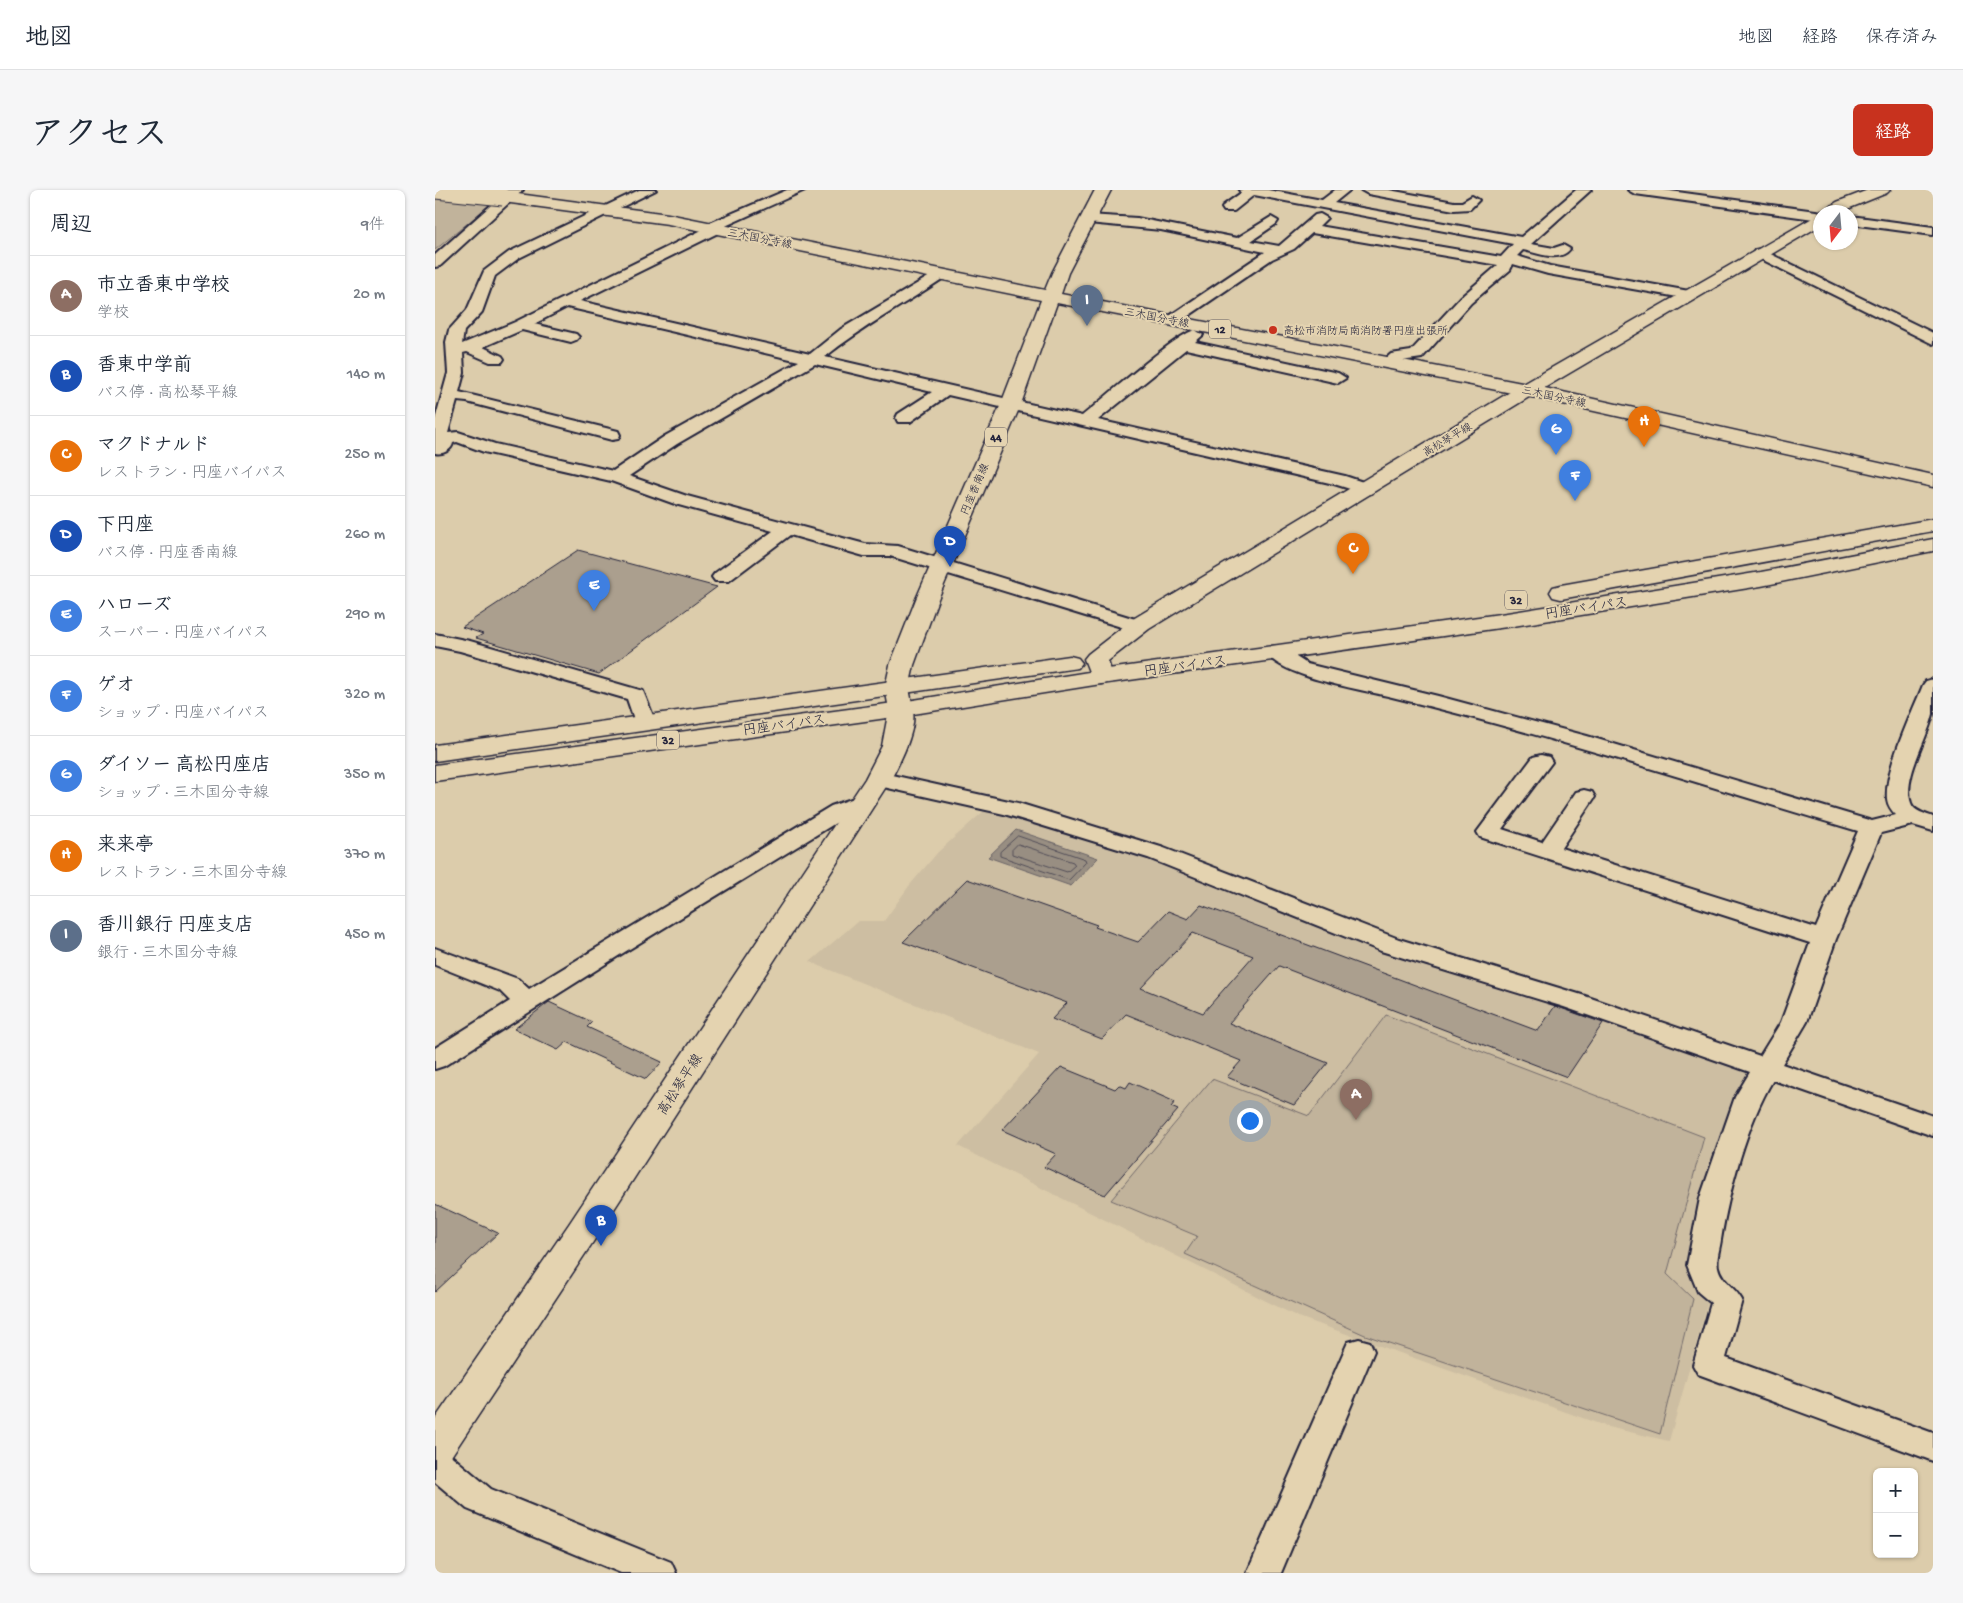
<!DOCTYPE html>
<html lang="ja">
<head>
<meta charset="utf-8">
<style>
	body { margin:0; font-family:"Gochi Hand","Klee One",sans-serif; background:#f6f6f7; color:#1f2937 }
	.controls { position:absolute; right:15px; bottom:15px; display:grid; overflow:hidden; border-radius:8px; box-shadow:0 1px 4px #0004 }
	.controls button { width:45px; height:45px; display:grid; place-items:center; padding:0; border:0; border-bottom:1px solid #e0e1e3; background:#fff; color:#1f2937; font:25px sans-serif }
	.compass { position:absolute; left:1378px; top:15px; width:45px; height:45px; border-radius:50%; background:#fff; box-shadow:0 1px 4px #0004; rotate:196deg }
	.you { position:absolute; left:814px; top:930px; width:18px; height:18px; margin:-12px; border:4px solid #fff; border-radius:50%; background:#1a73e8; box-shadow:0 0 0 8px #1a73e833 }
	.badge { display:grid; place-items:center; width:32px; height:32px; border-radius:50%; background:#c8321e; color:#fff; font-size:16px; font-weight:700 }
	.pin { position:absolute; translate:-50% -41px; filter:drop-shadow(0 1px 2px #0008) }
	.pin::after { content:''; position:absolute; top:26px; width:18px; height:15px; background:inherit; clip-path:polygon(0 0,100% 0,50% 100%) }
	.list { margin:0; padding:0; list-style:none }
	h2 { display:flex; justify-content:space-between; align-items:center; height:65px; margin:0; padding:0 20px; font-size:21px }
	h2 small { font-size:16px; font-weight:400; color:#747a83 }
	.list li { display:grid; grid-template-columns:32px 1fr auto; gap:15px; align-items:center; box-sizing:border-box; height:80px; padding:0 20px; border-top:1px solid #e0e1e3 }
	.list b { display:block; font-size:19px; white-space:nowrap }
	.list p { margin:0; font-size:16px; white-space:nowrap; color:#747a83 }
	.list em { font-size:16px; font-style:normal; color:#747a83 }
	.map { position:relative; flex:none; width:1498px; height:1383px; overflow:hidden; border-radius:8px }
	header { display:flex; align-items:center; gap:30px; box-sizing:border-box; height:70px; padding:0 25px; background:#fff; border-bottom:1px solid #e0e1e3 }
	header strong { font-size:24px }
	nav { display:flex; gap:28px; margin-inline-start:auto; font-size:18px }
	.intro { display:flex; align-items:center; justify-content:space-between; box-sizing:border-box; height:120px; padding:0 30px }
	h1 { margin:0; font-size:35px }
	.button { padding:12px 22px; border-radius:8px; background:#c8321e; color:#fff; font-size:18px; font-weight:700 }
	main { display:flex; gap:30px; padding:0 30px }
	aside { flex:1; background:#fff; border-radius:8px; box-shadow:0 1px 4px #0004 }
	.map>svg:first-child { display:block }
	.built { fill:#cdbea2 }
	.green { fill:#c1b39b; stroke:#726a6b }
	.water { fill:#988e82; stroke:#696366 }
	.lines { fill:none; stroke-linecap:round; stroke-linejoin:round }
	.shore { stroke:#514d57; stroke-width:1 }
	.building { fill:#ab9f8e; stroke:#22223b; fill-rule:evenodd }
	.minor-casing { stroke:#22223b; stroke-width:4 }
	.secondary-casing { stroke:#22223b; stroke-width:3 }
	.primary-casing { stroke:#22223b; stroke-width:3 }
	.trunk-casing { stroke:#22223b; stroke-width:3 }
	.minor { fill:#e4d3b0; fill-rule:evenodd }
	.secondary { fill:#e4d3b0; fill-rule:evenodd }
	.primary { fill:#e4d3b0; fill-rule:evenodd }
	.trunk { fill:#e4d3b0; fill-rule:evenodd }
	.primary-bridge-casing { stroke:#22223b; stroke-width:19; stroke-linecap:butt }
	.primary-bridge { stroke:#e4d3b0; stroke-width:17 }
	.poi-dot { fill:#c8321e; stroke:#e4d3b0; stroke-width:2 }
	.labels { text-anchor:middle; stroke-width:4; stroke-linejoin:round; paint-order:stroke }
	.far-street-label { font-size:11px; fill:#22223b; stroke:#e4d3b0 }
	.far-poi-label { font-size:11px; fill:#22223b; stroke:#e4d3b0; text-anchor:start }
	.shield { fill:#e4d3b0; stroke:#5c575e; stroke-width:1 }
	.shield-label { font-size:12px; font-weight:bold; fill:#22223b }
	.street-label { font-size:14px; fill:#22223b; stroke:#e4d3b0 }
</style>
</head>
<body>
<header>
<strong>地図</strong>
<nav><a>地図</a><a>経路</a><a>保存済み</a></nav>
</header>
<div class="intro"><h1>アクセス</h1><a class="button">経路</a></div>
<main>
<aside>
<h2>周辺<small>9件</small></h2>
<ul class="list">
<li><span class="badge" style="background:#8d6e63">A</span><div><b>市立香東中学校</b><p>学校</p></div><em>20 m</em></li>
<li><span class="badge" style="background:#1a4fb4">B</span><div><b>香東中学前</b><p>バス停 · 高松琴平線</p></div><em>140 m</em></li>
<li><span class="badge" style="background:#e8710a">C</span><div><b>マクドナルド</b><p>レストラン · 円座バイパス</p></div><em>250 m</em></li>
<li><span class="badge" style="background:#1a4fb4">D</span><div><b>下円座</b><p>バス停 · 円座香南線</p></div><em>260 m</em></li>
<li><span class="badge" style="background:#3f7fe0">E</span><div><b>ハローズ</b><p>スーパー · 円座バイパス</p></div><em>290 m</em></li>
<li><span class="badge" style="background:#3f7fe0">F</span><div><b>ゲオ</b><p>ショップ · 円座バイパス</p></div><em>320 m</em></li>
<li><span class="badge" style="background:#3f7fe0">G</span><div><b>ダイソー 高松円座店</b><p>ショップ · 三木国分寺線</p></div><em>350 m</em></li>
<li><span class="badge" style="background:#e8710a">H</span><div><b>来来亭</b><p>レストラン · 三木国分寺線</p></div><em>370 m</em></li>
<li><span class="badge" style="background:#5c6f8a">I</span><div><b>香川銀行 円座支店</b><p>銀行 · 三木国分寺線</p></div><em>450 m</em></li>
</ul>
</aside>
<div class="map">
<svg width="1498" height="1383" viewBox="0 0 1498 1383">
	<rect width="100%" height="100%" fill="#dcccab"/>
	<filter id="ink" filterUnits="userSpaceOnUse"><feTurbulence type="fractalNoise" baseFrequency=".02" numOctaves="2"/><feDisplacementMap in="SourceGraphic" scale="10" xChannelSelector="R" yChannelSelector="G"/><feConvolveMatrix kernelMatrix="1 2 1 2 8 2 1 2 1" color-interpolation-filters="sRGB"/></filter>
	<g filter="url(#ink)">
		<polygon class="built" points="550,620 569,623 719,667 951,763 1112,814 1117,810 1319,879 1274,1108 1234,1251 1173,1237 861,1126 523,956 604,864 375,772 423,731 449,731 474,696 503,662"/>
		<g class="green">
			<polygon points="0,0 73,0 0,60"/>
			<polygon points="951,825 1269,947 1232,1084 1258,1109 1225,1244 930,1145 750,1064 762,1046 676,1010 777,889 874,926"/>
		</g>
		<polygon class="water" points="581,640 663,668 636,696 553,667"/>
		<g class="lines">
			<g class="shore">
				<polygon points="583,646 650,669 651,672 634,690 565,666 565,662"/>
				<polygon points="583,654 638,672 640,675 632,682 577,664 577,660"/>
			</g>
		</g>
		<g class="building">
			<polygon points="143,360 282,397 164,484 41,448 48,444 27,437"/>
			<path d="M532,689l130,46 -2,2 43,15 30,-31 20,8 13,-14 337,126 17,-25 48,17 -36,54 -288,-111 -50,57 99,40 -34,42 -67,-28 14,-16 -115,-47 -24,25 -50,-20 15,-16 -164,-61zM758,743l60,23 -50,57 -62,-25z"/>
			<polygon points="114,812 157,832 152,837 227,872 211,889 132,852 123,860 79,839"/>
			<polygon points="626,877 680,899 684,895 691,898 695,892 740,912 736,917 743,920 670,1005 609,977 621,964 567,940"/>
			<polygon points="0,1014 63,1043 0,1102"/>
		</g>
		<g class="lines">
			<defs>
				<g id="minor">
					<polygon points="73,0 88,0 5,76 0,77 0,65"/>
					<path d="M204,0h17l-137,68 -24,18 -13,36 -18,19 -2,13 53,-22 189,-93 1,-4 82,-35h18l-84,38 -1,4 -140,69 230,53 31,-25 99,-59 5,1 2,3 -2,3c-40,27 -83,50 -120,80l257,59c22,-17 91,-80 113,-86l8,5 -8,7 143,31 8,5 -8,5 -152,-34 -88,71 247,56 27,9 3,4 -3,4 -6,1 -32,-10 -386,-89 -38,27h-12l-2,-4 2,-4 34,-22 -117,-28 -138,80 -48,32 58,20 178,48 33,2 247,76 3,4 -3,4h-14l-241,-74h-26l-74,-21 -61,46h-14l-3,-4 3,-4 58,-42 -98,-27 -64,-23 -127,-29 -27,-10 -4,1c-1,7 -11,12 -18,10v-33l13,-47 -2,-31 3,-12 18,-20 17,-39 25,-19zM132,117l232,54 -134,75 -52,35 -118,-27 -37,-12 -10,1 9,-32 10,1 145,38 6,-1 2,-4 -2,-4 -159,-39 5,-19 -1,-20 4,-1 23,10h12l2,-3 -2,-3 -19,-9 39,-17 49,12 5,-2 3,-3 -3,-3 -42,-10z"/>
					<path d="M804,0h29l54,10 13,-10h15l-16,13 187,34 55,-47h15l-60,54 23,4 9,-3 7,4c-11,14 -32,4 -47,1l-6,6 33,10 139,25 7,4 -7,4 -141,-25 -35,-10 -3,6 -39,33 -49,55 -21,3 -11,6 -6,-2 -2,-3 9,-8 20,-3 50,-54 37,-32 -186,-32 -18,16 -22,10 -94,64 -5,2 -8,-5 3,-3 97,-65 -104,-22 -73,-7 -7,-4 7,-4 49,3 100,20 34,-21 7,4 -2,3 -25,17 28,5 36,-31 5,-1 7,4 -8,8 182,31 12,-13 -259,-49 -20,16h-10l-2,-3 2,-3 17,-12z"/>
					<polygon points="926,0 954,0 1019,12 1027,12 1037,6 1044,10 1035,19 1019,20 933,4"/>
					<polygon points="1193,0 1228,0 1388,22 1386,22 1386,30 1200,4"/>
					<polygon points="1416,26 1498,37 1498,45 1416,34"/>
					<polygon points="1325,59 1498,143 1498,154 1320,66 1318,63 1320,60"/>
					<polygon points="0,444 35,451 208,501 221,533 218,538 210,539 202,538 192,509 25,461 0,456"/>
					<path d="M840,456l7,2 25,16 131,32 149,40 285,85 24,-6c-5,-5 -8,-9 -9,-16 -3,-29 25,-86 36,-114l3,-4 7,-2c0,11 0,24 0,35 -5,24 -31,65 -22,89 2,8 15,11 22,14v14l-20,-6 -32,8 -45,106 -29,83 -25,42 151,52v20l-160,-56c-26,43 -44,111 -52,160 -1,8 -5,19 -3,27 3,14 17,20 24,33l-16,58 207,75v28l-235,-87 -5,-9 18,-62 -13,-11 -11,-27 13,-67 35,-101 15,-25 -186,-65 -183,-56 -233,-93 -144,-44 -134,-30 -3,-5 3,-5 8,-2 140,31 146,45 235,91 183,56 178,61 21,-34 29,-79 -330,-106 -3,-5 56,-75 8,-2 8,2 3,5 -50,67 40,13 34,-50 8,-2 8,2 3,5 -34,51 255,80 42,-97c-155,-46 -309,-96 -466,-134 -31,-8 -109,-19 -127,-45l3,-4z"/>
					<polygon points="428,605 436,607 439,612 436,617 412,626 188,763 9,876 0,879 0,858 75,811 65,801 0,775 0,758 83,789 94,799 396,616"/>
					<polygon points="924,1149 935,1152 939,1161 846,1383 812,1383 909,1161 913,1152"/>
					<polygon points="0,1258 12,1262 56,1299 236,1372 241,1383 186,1383 32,1319 0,1292"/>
				</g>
				<g id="secondary">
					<polygon points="1433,0 1455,0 1452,3 1405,22 1386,22 1402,12"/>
					<polygon points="1386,23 1386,35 1099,204 714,439 673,471 678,487 674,492 666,494 658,492 649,469 653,464 698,429 1085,196"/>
					<path d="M466,512l9,2c12,17 -10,58 -19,75l-298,463 -145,219 -13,5v-47l134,-195 296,-445 17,-33 7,-37 3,-5z"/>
				</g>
				<polygon id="primary" points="660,0 676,0 633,83 626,104 1092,194 1498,285 1498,297 1092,206 622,113 586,214 503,409 479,475 474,498 478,519 475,524 466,526 457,524 454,519 450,498 455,475 481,409 566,214 606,110 233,34 68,12 60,7 68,2 233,24 610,100 617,83"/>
				<g id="trunk">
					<polygon points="1498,329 1498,341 1126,409 1118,407 1115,402 1118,397 1126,395"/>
					<polygon points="1498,349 1498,361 1326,396 1072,437 666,494 466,526 0,591 0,575 466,512 666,480 1072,423 1326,382"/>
					<polygon points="635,466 643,468 647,473 643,478 0,571 0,555"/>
				</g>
			</defs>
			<use href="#minor" class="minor-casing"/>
			<use href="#secondary" class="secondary-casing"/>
			<use href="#primary" class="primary-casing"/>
			<use href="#trunk" class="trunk-casing"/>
			<use href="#minor" class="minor"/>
			<use href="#secondary" class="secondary"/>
			<use href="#primary" class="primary"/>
			<use href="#trunk" class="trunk"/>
			<defs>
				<polyline id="primary-bridge" points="1,0 68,7"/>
			</defs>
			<use href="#primary-bridge" class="primary-bridge-casing"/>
			<use href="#primary-bridge" class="primary-bridge"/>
		</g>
	</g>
	<circle class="poi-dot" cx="838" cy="140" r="5"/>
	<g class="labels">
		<g class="far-street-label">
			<text transform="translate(325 48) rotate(11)" y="4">三木国分寺線</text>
			<text transform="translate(722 127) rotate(11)" y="4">三木国分寺線</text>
			<text transform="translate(1119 206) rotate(12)" y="4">三木国分寺線</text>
			<text transform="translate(1012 249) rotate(-31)" y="4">高松琴平線</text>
			<text transform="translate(539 299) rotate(-67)" y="4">円座香南線</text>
		</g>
		<g class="far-poi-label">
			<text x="848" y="144">高松市消防局南消防署円座出張所</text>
		</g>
		<g class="shield">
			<rect x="774" y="129.5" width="22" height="19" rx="4"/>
			<rect x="550" y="237.5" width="22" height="19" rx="4"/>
			<rect x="1070" y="400.5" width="22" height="19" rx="4"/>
			<rect x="222" y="540.5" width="22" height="19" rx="4"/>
		</g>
		<g class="shield-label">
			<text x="785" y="143">12</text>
			<text x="561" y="251">44</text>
			<text x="1081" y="414">32</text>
			<text x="233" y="554">32</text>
		</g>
		<g class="street-label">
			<text transform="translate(1151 417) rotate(-9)" y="5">円座バイパス</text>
			<text transform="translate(750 475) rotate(-8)" y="5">円座バイパス</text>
			<text transform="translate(349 534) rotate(-8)" y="5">円座バイパス</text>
			<text transform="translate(244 894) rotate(-57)" y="5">高松琴平線</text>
		</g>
	</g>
</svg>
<div class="controls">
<button>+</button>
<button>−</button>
</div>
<svg class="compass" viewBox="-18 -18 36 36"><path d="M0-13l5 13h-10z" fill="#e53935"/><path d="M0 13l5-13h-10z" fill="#747a83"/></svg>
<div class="you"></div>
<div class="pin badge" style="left:921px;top:930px;background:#8d6e63">A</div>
<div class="pin badge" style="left:166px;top:1056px;background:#1a4fb4">B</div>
<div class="pin badge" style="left:918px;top:384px;background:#e8710a">C</div>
<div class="pin badge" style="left:515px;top:377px;background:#1a4fb4">D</div>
<div class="pin badge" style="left:159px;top:421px;background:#3f7fe0">E</div>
<div class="pin badge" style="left:1140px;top:311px;background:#3f7fe0">F</div>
<div class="pin badge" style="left:1121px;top:265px;background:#3f7fe0">G</div>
<div class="pin badge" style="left:1209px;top:257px;background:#e8710a">H</div>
<div class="pin badge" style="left:652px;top:136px;background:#5c6f8a">I</div>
</div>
</main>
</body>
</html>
